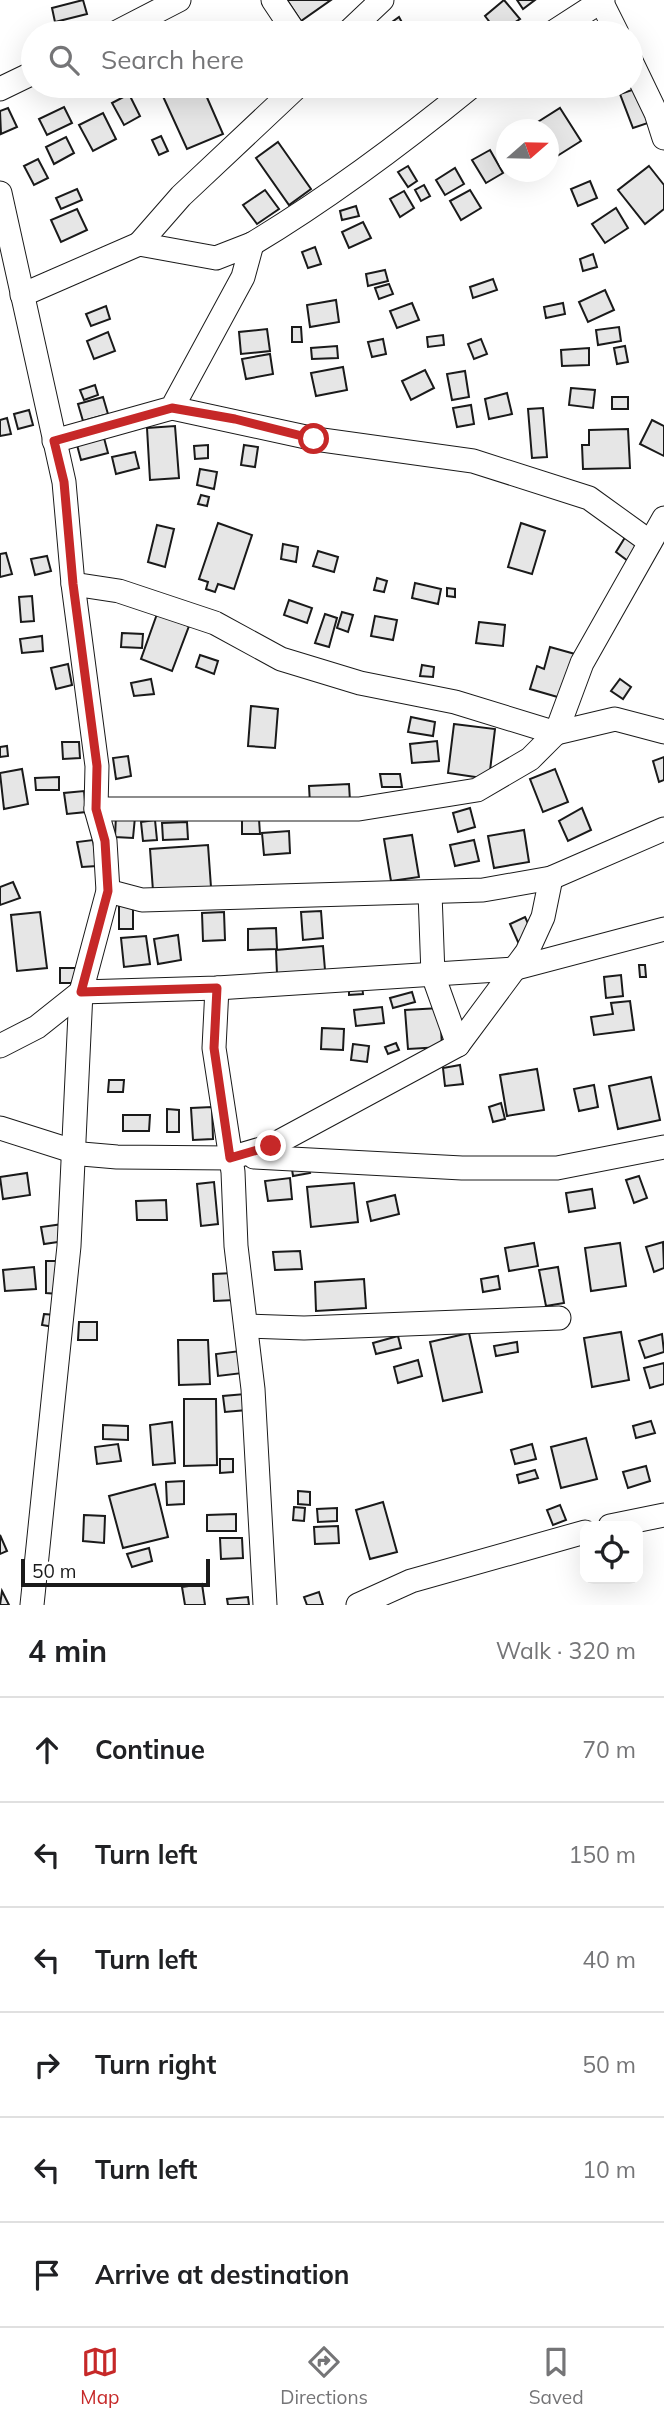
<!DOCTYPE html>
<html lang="en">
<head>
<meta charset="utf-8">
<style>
	body { margin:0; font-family:Mulish,sans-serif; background:#f6f6f6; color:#202124 }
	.controls { position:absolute; right:21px; bottom:21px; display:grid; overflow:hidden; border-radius:14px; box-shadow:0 7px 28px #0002 }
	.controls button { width:63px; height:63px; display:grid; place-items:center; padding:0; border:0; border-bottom:2px solid #e0e0e0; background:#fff; color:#202124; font:35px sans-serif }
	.compass { position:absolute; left:496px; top:119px; width:63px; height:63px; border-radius:50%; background:#fff; box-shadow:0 7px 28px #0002; rotate:70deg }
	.scale { position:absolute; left:21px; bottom:18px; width:189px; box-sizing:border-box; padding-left:7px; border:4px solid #1a1a1a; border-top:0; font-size:19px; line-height:24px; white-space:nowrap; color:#1a1a1a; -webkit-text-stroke:5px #fff; paint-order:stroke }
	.stop { position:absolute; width:21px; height:21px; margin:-16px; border:5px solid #c62828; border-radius:50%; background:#fff }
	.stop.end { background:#c62828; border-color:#fff; box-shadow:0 2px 7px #0008 }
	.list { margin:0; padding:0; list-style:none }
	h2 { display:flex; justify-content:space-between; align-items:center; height:91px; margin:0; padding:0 28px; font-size:30px }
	h2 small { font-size:23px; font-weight:400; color:#757577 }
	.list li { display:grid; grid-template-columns:46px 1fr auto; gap:21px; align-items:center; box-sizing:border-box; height:105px; padding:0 28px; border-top:2px solid #e0e0e0 }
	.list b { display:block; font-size:26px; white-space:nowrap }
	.list em { font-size:23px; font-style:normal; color:#757577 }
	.icon { flex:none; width:38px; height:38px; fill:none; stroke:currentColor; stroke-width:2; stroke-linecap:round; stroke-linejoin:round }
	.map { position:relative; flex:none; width:664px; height:1605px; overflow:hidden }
	.search { position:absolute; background:#fff; box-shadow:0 7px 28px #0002; left:21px; right:21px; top:21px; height:77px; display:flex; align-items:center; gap:18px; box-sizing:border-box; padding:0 24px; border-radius:38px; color:#757577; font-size:26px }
	.sheet { height:721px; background:#fff }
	nav { display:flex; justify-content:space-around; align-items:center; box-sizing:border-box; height:98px; border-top:2px solid #e0e0e0; background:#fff; font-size:19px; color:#757577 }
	nav a { display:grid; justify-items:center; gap:4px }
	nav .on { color:#c62828 }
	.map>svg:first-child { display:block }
	.building { fill:#e6e6e6; stroke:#1a1a1a; stroke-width:2 }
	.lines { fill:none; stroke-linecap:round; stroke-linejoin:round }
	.minor-casing { stroke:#1a1a1a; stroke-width:25 }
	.minor { stroke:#fff; stroke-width:23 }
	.route { stroke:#c62828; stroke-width:9 }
</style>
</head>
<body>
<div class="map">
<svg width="664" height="1605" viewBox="0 0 664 1605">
	<rect width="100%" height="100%" fill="#fff"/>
	<g class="building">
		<polygon points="83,0 87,14 55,22 52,8"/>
		<polygon points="287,0 331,0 301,21"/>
		<polygon points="504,0 520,19 498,33 485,16"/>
		<polygon points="517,0 535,0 523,9"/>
		<polygon points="399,17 405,28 398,31 392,22"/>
		<polygon points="177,86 202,86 223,134 187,149 161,92"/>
		<polygon points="635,89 648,123 633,128 620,94"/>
		<polygon points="129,94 140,116 124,125 112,103"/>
		<polygon points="64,107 72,123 47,135 39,119"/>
		<polygon points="8,108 17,127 1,134 0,111"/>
		<polygon points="560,108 581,141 554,158 548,150 548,130 536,130 533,125"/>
		<polygon points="103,113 116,139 93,151 79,125"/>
		<polygon points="161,136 168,151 159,155 152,140"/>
		<polygon points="66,137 74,153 54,164 46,147"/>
		<polygon points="278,142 311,189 289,205 256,158"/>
		<polygon points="490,150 503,173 486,183 472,160"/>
		<polygon points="38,159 48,178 34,185 24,166"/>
		<polygon points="408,166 417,181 408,187 398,172"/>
		<polygon points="649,166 664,185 664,209 645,224 618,190"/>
		<polygon points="455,168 464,184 445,195 436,180"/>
		<polygon points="590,181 597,198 578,206 571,189"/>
		<polygon points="424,185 430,196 421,201 415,190"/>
		<polygon points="77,189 82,200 61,209 56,198"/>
		<polygon points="265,190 279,209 257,224 243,205"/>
		<polygon points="470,190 481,208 461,220 450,201"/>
		<polygon points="404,191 414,208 400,217 390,199"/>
		<polygon points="356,206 359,216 342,220 340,211"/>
		<polygon points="616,208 628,228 605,243 592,224"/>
		<polygon points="77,209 87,230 61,242 51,220"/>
		<polygon points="363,222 371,238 349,248 342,232"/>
		<polygon points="315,247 321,264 308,268 302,252"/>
		<polygon points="593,254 597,267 583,271 580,259"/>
		<polygon points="385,270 388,281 368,286 366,274"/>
		<polygon points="493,279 497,290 473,298 470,287"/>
		<polygon points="389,284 393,294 379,299 375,288"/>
		<polygon points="605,290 614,310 588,322 579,302"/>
		<polygon points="336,300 339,322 310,327 307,305"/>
		<polygon points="412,303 419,320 397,328 390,311"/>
		<polygon points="563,303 565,314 546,318 544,307"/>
		<polygon points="106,306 110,319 91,326 86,314"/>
		<polygon points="292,327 301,327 302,342 292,342"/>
		<polygon points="619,327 621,341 598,345 596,330"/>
		<polygon points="267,329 270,351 241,354 239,332"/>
		<polygon points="108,332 115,351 94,359 87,341"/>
		<polygon points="443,335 444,345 428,347 427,337"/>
		<polygon points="383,339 386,354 372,357 368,342"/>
		<polygon points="481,339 487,354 474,359 468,344"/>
		<polygon points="337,346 338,358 312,359 311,348"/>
		<polygon points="625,346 628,362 617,364 614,348"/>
		<polygon points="589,348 589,365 562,366 561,350"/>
		<polygon points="270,354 273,374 246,379 242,359"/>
		<polygon points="343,367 347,390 316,396 311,373"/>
		<polygon points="425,370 434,388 411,400 402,381"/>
		<polygon points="465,371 469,397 452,400 447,374"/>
		<polygon points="95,385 98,395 84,400 80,390"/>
		<polygon points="571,388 595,390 593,408 569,405"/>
		<polygon points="507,393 512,414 489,419 485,399"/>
		<polygon points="103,397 108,414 83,421 78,404"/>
		<rect x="612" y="397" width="16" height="12"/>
		<polygon points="471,405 474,424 457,427 453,408"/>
		<polygon points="543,408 547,457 532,458 528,409"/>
		<polygon points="29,410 33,425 18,429 14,414"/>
		<polygon points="7,418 11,434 0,436 0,420"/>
		<polygon points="652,420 664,426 664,456 640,444"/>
		<polygon points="175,426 179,478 150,480 147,428"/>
		<polygon points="628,429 630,468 583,469 582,445 589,445 589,430"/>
		<polygon points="104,438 108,453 81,460 77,445"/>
		<polygon points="208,445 208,458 195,459 194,446"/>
		<polygon points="244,445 258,447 255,467 241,465"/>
		<polygon points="135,452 139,468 116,474 112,457"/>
		<polygon points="200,469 217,472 214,489 197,485"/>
		<polygon points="201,495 209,497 207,506 198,504"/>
		<polygon points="218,523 252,535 234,589 218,584 215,592 206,589 208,582 199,579"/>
		<polygon points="521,523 545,531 532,574 508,567"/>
		<polygon points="157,525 174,529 165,567 148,562"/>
		<polygon points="629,531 641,539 628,561 616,552"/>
		<polygon points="283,544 298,547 296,562 281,559"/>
		<polygon points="318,551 338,557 334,572 313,566"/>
		<polygon points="6,553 12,574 0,577 0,554"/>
		<polygon points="47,556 51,571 35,575 31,559"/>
		<polygon points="377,578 387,581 384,592 374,590"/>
		<polygon points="415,583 441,589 438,604 412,598"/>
		<polygon points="447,588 455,589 455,597 447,596"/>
		<polygon points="32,596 34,621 21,622 19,597"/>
		<polygon points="289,600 312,608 307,623 284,615"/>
		<polygon points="342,612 353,615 348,632 337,628"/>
		<polygon points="157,614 189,626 172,671 141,659"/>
		<polygon points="325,614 337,618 329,647 315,643"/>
		<polygon points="375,616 397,620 393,640 371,636"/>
		<polygon points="479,622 505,625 503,646 476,643"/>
		<polygon points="122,633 143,634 142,648 121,647"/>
		<polygon points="42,636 43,651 22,653 20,639"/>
		<polygon points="550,647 575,654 561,698 530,689 537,666 544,669"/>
		<polygon points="200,655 218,661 214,674 196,667"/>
		<polygon points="68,664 72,685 56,689 51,668"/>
		<polygon points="422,665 434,667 433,677 420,676"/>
		<polygon points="151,679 154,694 134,696 131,683"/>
		<polygon points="620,679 631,687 623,699 611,691"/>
		<polygon points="251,706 278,709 275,748 248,746"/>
		<polygon points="411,717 435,722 433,736 408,732"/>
		<polygon points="454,724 495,729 489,779 448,773"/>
		<polygon points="437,741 439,761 412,763 410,744"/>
		<polygon points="62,742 79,742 80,758 63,759"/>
		<polygon points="7,746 8,756 0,757 0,747"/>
		<polygon points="128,756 131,776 116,779 113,758"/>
		<polygon points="664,757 664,780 659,782 653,761"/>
		<polygon points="22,769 28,804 4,809 0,773"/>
		<polygon points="555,769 568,802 543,812 530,779"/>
		<polygon points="380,774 400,774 402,787 382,787"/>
		<polygon points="59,777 59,790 36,790 35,778"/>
		<polygon points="349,784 350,801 310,804 309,786"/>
		<polygon points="84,791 86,812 67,814 64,793"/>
		<polygon points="470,808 475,827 458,832 453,813"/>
		<polygon points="582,808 591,830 568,841 559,821"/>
		<polygon points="116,815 135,817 133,838 115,837"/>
		<polygon points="259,819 260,834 242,834 242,820"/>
		<polygon points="155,820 157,840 143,841 141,822"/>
		<polygon points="187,822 188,839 163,840 162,823"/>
		<polygon points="524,830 529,862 494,868 488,836"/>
		<polygon points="289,831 290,853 264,855 262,833"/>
		<polygon points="412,835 419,877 391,881 384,839"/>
		<polygon points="93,840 97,866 82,867 77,842"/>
		<polygon points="474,840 479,861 455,866 450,845"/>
		<polygon points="208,845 211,887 153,891 150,849"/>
		<polygon points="13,882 20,898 0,905 0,887"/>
		<rect x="119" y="906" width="14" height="23"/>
		<polygon points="321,911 323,938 303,940 301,912"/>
		<polygon points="40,912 47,968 17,971 11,915"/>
		<polygon points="224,912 225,940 203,941 202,913"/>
		<polygon points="525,917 534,936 518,942 510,924"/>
		<polygon points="276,928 277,949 248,950 248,929"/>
		<polygon points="178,935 181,960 158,964 154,939"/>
		<polygon points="146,936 150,964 124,967 121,938"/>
		<polygon points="323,946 325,970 277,974 276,950"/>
		<polygon points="639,965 645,965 646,977 640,977"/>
		<rect x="60" y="968" width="17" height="15"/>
		<polygon points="621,975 623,996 606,998 604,977"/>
		<polygon points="362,985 363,994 349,995 349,986"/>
		<polygon points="412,992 415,1002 393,1008 390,998"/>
		<polygon points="630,1001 634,1030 594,1035 591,1017 613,1014 611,1003"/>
		<polygon points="382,1007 384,1023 356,1026 354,1010"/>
		<polygon points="440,1008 442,1047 408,1049 405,1010"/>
		<polygon points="322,1028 344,1029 343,1050 321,1049"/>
		<polygon points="396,1043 399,1050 388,1054 385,1047"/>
		<polygon points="353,1044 369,1046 367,1062 351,1060"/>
		<polygon points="460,1065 463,1084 445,1086 443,1068"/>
		<polygon points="537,1069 544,1110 507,1116 500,1075"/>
		<polygon points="651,1077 660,1120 618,1129 609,1086"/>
		<polygon points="109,1080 124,1080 123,1092 108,1092"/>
		<polygon points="594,1085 598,1107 579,1111 574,1089"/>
		<polygon points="501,1103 505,1119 493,1122 489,1107"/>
		<polygon points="212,1107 213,1139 193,1140 191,1108"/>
		<polygon points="167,1109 179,1110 179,1132 167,1132"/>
		<polygon points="123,1115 150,1115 149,1131 123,1131"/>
		<polygon points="308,1166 310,1173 293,1176 292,1169"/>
		<polygon points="27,1173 30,1195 3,1199 0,1177"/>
		<polygon points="639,1176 647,1198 634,1203 626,1180"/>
		<polygon points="290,1178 292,1199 268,1201 265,1181"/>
		<polygon points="214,1182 218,1224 201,1226 197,1184"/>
		<polygon points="354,1183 358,1222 311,1227 307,1187"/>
		<polygon points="592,1189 595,1208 569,1212 566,1193"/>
		<polygon points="395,1195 399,1214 371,1221 367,1202"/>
		<polygon points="166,1200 167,1220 137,1220 136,1201"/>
		<polygon points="63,1224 65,1241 44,1244 41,1227"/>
		<polygon points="663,1242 664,1268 654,1272 646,1247"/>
		<polygon points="534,1243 538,1266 509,1271 505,1248"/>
		<polygon points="620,1243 626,1286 591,1291 585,1248"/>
		<polygon points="300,1251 302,1269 275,1270 273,1252"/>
		<polygon points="46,1261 59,1261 58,1294 46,1293"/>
		<polygon points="34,1267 36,1289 5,1291 3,1270"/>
		<polygon points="558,1267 564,1303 546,1306 539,1270"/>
		<polygon points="234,1273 235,1300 214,1301 213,1274"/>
		<polygon points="498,1276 500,1289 483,1292 481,1279"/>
		<polygon points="364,1279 366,1308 316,1311 315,1282"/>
		<polygon points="44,1314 55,1315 54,1327 42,1325"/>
		<polygon points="79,1322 97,1322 97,1340 78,1340"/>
		<polygon points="621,1332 629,1380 592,1387 584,1338"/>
		<polygon points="469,1333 482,1392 443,1401 430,1342"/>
		<polygon points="662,1334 664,1352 645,1358 639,1341"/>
		<polygon points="398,1336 401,1348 376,1354 373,1343"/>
		<polygon points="178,1340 208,1340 210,1384 179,1385"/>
		<polygon points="517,1342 518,1352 496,1356 494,1346"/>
		<polygon points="240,1351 243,1373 218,1376 216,1354"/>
		<polygon points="418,1360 422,1376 398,1383 394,1367"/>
		<polygon points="664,1363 664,1384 650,1388 644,1368"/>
		<polygon points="245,1394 247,1410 225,1412 223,1396"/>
		<polygon points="184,1399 216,1399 217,1465 184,1466"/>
		<polygon points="651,1421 655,1433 636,1438 633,1426"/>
		<polygon points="172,1422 175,1463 153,1465 150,1425"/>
		<polygon points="103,1425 128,1426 128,1440 103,1439"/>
		<polygon points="586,1438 597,1479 561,1488 551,1447"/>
		<polygon points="118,1444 121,1461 97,1464 95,1447"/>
		<polygon points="532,1444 536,1459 515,1464 511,1450"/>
		<polygon points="220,1459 233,1459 233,1472 220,1473"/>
		<polygon points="646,1466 650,1481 628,1488 623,1472"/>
		<polygon points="535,1470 538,1478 519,1483 517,1475"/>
		<polygon points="184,1481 184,1504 167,1505 166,1482"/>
		<polygon points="155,1484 168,1537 123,1548 109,1496"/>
		<polygon points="298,1491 310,1492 310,1505 298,1504"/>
		<polygon points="383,1502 397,1552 370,1559 356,1510"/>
		<polygon points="560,1505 566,1520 553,1525 547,1510"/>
		<polygon points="294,1507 305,1508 304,1521 293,1520"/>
		<polygon points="337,1508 337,1521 318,1522 317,1509"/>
		<polygon points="236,1514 236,1531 207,1531 207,1515"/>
		<polygon points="84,1515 105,1516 104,1543 83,1541"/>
		<polygon points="338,1526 339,1543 315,1544 314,1527"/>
		<polygon points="0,1535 7,1551 0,1554"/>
		<polygon points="220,1538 242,1538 243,1558 221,1559"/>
		<polygon points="149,1548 152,1561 132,1567 127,1554"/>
		<polygon points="202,1584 205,1605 185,1605 182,1587"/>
		<polygon points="2,1591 9,1605 0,1605"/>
		<polygon points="319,1592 323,1605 307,1605 304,1597"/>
		<polygon points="248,1597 249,1605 228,1605 227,1599"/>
	</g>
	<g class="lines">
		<defs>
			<g id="minor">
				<polyline points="273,0 295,33"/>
				<polyline points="601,1 617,33"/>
				<polyline points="115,33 179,0"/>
				<polyline points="347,33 382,0"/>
				<polyline points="552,33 603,0"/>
				<polyline points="631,61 656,113 664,138"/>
				<polyline points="0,89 33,73"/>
				<polyline points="0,193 64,482 73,584 97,766 96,809 105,841 108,891 81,992 69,1246 32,1605"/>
				<polyline points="139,244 181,196 298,86"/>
				<path d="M252,244c78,-47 149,-100 220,-158"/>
				<polyline points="22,295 139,244 216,258 252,244 243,277 172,408 54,441"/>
				<polyline points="172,408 315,439 473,461 589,498 650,542"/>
				<polyline points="73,584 119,591 215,623 281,659 360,683 455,702 556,733 615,719 664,732"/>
				<polyline points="96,809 359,809 477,790 530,759 556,733 582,663 664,518"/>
				<polyline points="108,891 142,900 483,890 551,878 664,829"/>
				<polyline points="430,893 433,975 458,1045"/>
				<polyline points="217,988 214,1048 233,1172 236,1246 253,1389 265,1605"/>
				<polyline points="0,1046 37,1027 81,992 217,988 513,969 664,929"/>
				<polyline points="0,1128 82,1154 117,1157 230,1158 271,1146 458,1045 527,952 543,917 551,878"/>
				<polyline points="254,1157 462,1168 557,1168 664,1147"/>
				<polyline points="246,1326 304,1328 559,1318"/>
				<polyline points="610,1526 664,1515"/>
				<polyline points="358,1605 411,1581 585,1532"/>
			</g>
		</defs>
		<use href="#minor" class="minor-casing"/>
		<use href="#minor" class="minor"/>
	</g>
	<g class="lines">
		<polyline class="route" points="271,1146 230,1158 214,1048 217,988 81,992 108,891 105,841 96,809 97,766 73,584 64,482 54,441 172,408 235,419 314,439"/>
	</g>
</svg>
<div class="controls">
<button><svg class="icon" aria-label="locate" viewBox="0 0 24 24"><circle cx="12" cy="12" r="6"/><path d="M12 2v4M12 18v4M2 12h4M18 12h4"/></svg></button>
</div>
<svg class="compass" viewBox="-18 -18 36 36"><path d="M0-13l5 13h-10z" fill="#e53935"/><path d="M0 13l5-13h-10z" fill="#757577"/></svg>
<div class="scale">50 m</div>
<div class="stop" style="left:314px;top:439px"></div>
<div class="stop end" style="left:271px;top:1146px"></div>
<div class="search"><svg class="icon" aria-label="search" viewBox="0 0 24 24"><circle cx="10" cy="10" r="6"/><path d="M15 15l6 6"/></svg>Search here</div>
</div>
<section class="sheet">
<h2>4 min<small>Walk · 320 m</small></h2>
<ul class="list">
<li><svg class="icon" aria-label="ahead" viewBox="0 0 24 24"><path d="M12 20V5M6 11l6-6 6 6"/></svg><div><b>Continue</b></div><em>70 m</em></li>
<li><svg class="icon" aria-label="left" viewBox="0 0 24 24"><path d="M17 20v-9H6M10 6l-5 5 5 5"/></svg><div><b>Turn left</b></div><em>150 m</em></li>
<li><svg class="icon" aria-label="left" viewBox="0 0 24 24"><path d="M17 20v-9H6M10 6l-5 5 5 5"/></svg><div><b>Turn left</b></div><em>40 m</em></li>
<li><svg class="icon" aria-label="right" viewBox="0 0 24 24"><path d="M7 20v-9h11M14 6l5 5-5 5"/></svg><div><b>Turn right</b></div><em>50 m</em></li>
<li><svg class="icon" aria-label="left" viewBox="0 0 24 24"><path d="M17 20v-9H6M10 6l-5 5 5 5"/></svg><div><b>Turn left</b></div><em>10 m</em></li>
<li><svg class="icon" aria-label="arrive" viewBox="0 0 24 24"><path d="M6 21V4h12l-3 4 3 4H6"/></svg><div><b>Arrive at destination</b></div></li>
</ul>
</section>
<nav>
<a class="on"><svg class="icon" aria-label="map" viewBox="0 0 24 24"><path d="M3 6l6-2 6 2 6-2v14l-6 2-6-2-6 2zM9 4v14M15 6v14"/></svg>Map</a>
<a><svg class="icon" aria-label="directions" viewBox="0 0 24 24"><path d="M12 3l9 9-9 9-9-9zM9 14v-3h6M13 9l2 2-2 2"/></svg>Directions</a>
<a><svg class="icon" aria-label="saved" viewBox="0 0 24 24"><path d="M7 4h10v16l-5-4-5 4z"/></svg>Saved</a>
</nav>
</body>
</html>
